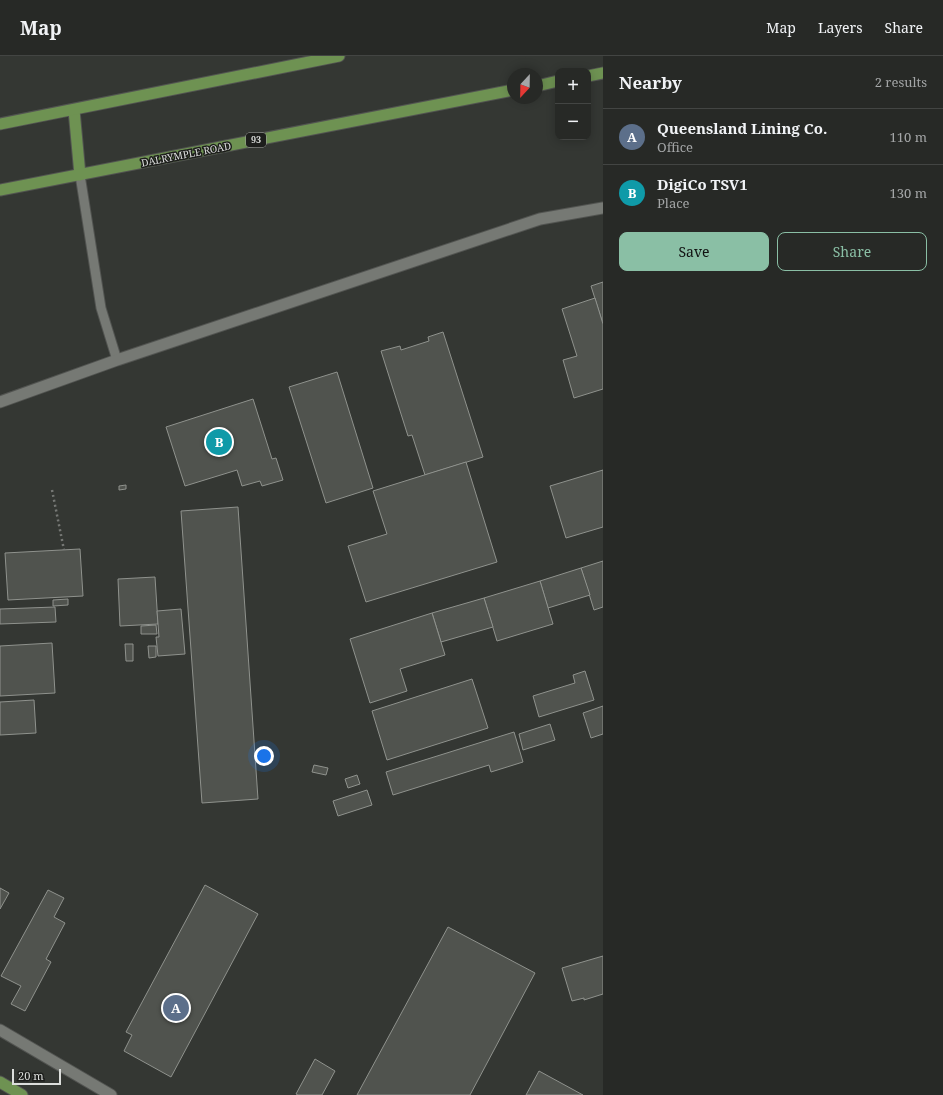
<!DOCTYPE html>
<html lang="en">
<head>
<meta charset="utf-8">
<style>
	body { margin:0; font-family:"Noto Serif",serif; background:#333532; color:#f1f3f6 }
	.controls { position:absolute; right:12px; top:12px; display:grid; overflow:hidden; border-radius:8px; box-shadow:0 2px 10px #0003 }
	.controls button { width:36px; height:36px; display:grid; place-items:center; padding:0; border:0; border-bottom:1px solid #434543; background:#272926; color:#f1f3f6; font:20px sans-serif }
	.compass { position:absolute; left:507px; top:12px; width:36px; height:36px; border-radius:50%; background:#272926; box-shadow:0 2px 10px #0003; rotate:202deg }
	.scale { position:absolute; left:12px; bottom:10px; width:49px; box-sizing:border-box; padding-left:4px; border:2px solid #dcdedc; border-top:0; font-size:11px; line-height:14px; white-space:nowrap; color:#dcdedc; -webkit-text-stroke:3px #1d1e1c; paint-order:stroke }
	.you { position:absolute; left:264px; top:700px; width:14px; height:14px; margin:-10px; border:3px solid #fff; border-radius:50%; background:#1a73e8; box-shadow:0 0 0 6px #1a73e833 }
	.badge { display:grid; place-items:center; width:26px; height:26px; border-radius:50%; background:#8abfa5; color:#fff; font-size:13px; font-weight:700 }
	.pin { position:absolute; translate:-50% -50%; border:2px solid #fff; box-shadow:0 1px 4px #0006 }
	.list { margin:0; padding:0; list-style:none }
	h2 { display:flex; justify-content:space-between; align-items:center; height:52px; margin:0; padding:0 16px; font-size:17px }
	h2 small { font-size:13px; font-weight:400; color:#a4a6a7 }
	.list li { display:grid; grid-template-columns:26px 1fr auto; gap:12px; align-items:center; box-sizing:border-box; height:56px; padding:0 16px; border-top:1px solid #434543 }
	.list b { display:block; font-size:15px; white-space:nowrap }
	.list p { margin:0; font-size:13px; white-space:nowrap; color:#a4a6a7 }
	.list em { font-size:13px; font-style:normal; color:#a4a6a7 }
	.actions { display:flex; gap:8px; padding:12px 16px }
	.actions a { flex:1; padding:9px 0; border:1px solid #8abfa5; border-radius:8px; text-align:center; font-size:14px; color:#8abfa5 }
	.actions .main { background:#8abfa5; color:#111 }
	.map { position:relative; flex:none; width:603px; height:1039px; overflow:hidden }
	header { display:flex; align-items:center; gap:24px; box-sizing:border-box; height:56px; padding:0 20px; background:#272926; border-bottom:1px solid #434543 }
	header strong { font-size:19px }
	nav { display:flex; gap:22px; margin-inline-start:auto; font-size:14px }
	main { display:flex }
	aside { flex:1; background:#272926 }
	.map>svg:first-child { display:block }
	.building { fill:#50534e; stroke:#8f928d }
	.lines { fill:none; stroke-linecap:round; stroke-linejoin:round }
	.service-casing { stroke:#525451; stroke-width:11 }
	.minor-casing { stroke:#525451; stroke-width:13 }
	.primary-casing { stroke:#525451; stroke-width:13 }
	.path { stroke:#767875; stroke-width:2.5; stroke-dasharray:2 3; stroke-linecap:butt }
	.service { stroke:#767974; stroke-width:9 }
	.minor { stroke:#767974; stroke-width:11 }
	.primary { stroke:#6e9252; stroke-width:11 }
	.labels { text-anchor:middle; stroke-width:3; stroke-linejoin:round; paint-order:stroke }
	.shield { fill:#1d1e1c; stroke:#a3a4a2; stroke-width:1 }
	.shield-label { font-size:9px; font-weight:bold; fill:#dcdedc }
	.street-label { font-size:10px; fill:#dcdedc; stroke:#1d1e1c }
</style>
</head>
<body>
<header>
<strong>Map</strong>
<nav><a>Map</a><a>Layers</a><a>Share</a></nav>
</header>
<main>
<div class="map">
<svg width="603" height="1039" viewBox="0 0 603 1039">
	<rect width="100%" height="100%" fill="#343733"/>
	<g class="building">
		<polygon points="603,226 603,268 591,230"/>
		<polygon points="595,242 603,268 603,333 574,342 563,304 577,300 562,253"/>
		<polygon points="443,276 483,401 425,419 412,379 408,380 381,295 400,290 401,294 429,285 428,281"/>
		<polygon points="337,316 373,432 326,447 289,331"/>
		<polygon points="253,343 272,403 276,402 283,424 262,430 260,425 242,430 237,414 185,430 166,371"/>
		<polygon points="466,406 497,506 366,546 348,490 387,478 373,435"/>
		<polygon points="603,414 603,471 566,482 550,430"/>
		<polygon points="126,429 126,433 119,434 119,430"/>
		<polygon points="238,451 258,743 202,747 181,455"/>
		<polygon points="80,493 83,540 8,544 5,497"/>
		<polygon points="603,505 603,551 594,554 581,512"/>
		<polygon points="581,512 590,539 548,552 540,525"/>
		<polygon points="155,521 158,568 120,570 118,523"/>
		<polygon points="540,525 553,568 497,585 484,542"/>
		<polygon points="484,542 493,571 441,586 432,557"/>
		<polygon points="68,543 68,549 53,550 53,544"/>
		<polygon points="55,551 56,566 0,568 0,553"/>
		<polygon points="181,553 185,598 158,600 156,581 159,581 157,555"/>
		<polygon points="432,557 445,599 400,613 407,635 370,647 350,583"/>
		<polygon points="156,569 157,578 141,578 141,570"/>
		<polygon points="52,587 55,637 0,640 0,590"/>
		<polygon points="125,588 133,588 133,605 126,605"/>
		<polygon points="148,590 156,590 156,601 149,602"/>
		<polygon points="585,615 594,644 539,661 533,640 575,627 573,619"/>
		<polygon points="472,623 488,672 387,704 372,655"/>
		<polygon points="34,644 36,677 0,679 0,646"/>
		<polygon points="603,650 603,678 591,682 583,657"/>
		<polygon points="550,668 555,684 523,694 519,678"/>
		<polygon points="514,676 523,706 491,716 489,709 393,739 386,716"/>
		<polygon points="314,709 328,712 326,719 312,716"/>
		<polygon points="357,719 360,728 348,732 345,723"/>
		<polygon points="367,734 372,749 338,760 333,745"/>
		<polygon points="205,829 258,858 171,1021 124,995 132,979 126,976"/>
		<polygon points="0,832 9,837 0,853"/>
		<polygon points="48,834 64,842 54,861 65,867 46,903 51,906 25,955 11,948 21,930 1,920"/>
		<polygon points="448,871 535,917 470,1039 357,1039"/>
		<polygon points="603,900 603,938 584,944 584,942 572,945 562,912"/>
		<polygon points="315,1003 335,1015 322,1039 298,1039 296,1038"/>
		<polygon points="539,1015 583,1039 526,1039"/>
	</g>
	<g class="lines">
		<defs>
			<polyline id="service" points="80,119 101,252 117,304"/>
			<g id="minor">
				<polyline points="0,346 117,304 540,163 603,152"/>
				<polyline points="0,974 111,1039"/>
			</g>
			<g id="primary">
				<polyline points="588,20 603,17"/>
				<polyline points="537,30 558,25"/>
				<polyline points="74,54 80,119"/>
				<polyline points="0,68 339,0"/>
				<polyline points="0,134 513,34"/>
				<polyline points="0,1026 22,1039"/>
			</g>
		</defs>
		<use href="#service" class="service-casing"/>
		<use href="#minor" class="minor-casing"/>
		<use href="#primary" class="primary-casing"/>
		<polyline class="path" points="52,434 64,494"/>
		<use href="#service" class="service"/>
		<use href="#minor" class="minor"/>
		<use href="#primary" class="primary"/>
	</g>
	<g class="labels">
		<rect class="shield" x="246" y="77" width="20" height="14" rx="3"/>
		<g class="shield-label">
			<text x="256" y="87">93</text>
		</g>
		<g class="street-label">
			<text transform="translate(186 98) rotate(-11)" y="4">DALRYMPLE ROAD</text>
		</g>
	</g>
</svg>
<div class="controls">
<button>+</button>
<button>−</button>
</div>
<svg class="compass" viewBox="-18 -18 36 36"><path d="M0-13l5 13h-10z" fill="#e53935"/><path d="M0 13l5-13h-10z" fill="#a4a6a7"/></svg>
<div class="scale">20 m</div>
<div class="you"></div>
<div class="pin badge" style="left:176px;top:952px;background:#5c6f8a">A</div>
<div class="pin badge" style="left:219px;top:386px;background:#0f9aa8">B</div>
</div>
<aside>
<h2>Nearby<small>2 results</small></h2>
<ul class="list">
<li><span class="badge" style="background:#5c6f8a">A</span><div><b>Queensland Lining Co.</b><p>Office</p></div><em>110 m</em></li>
<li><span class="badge" style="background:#0f9aa8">B</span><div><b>DigiCo TSV1</b><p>Place</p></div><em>130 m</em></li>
</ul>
<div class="actions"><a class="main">Save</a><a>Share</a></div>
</aside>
</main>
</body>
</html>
